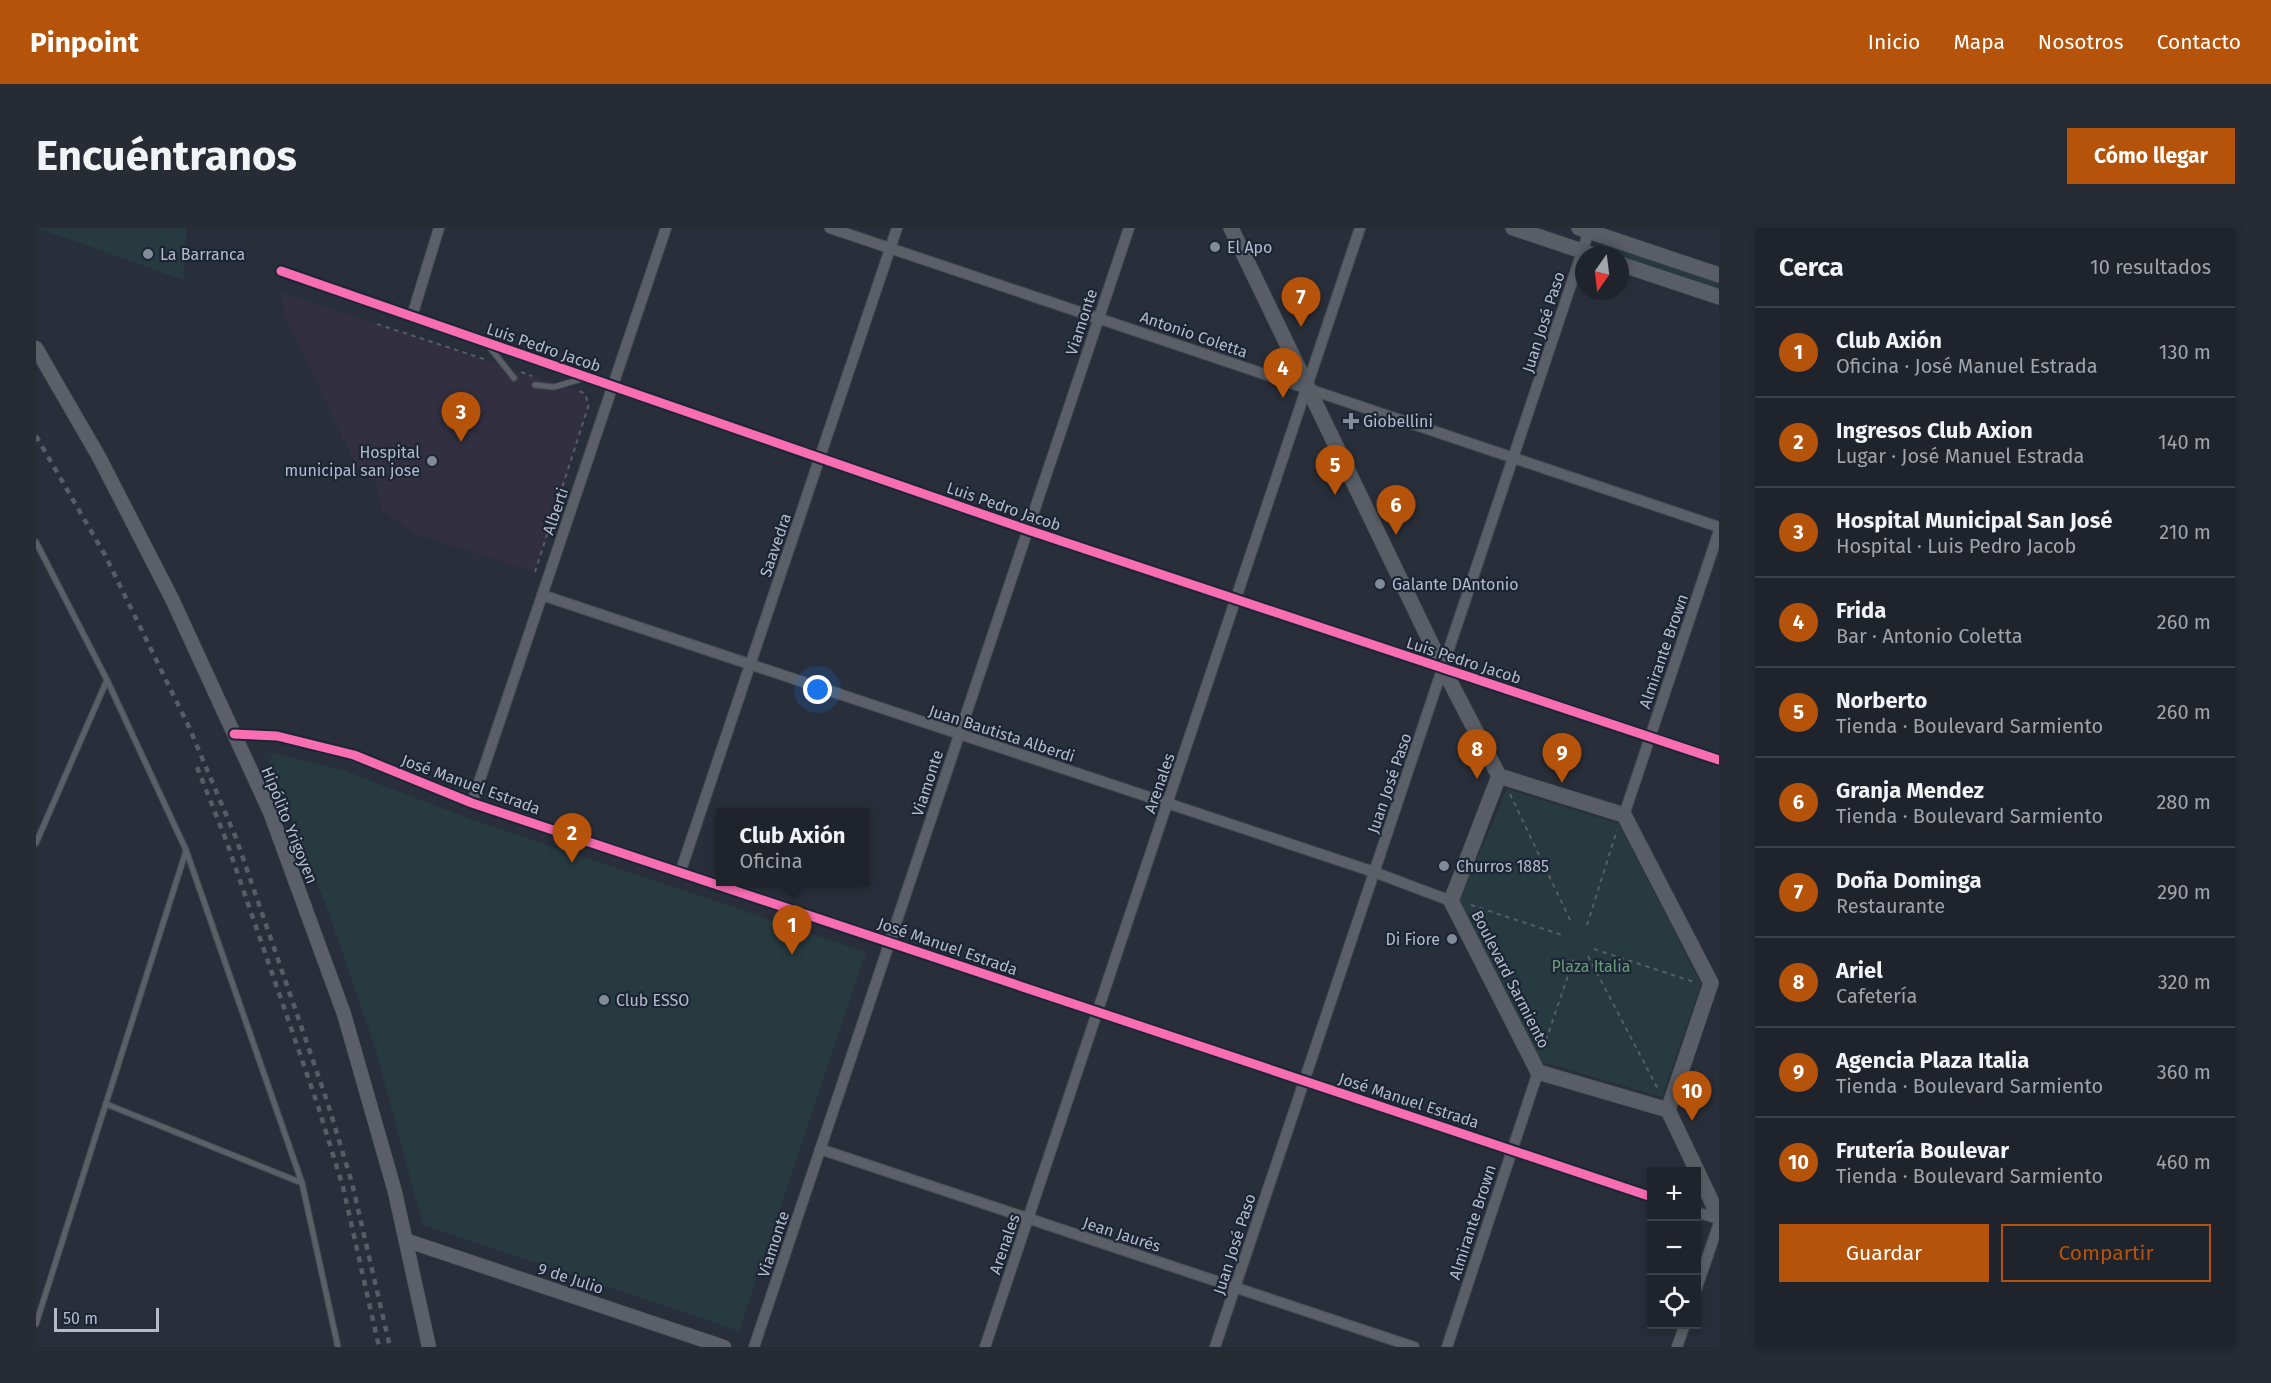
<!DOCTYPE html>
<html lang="es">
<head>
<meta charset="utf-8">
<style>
	body { margin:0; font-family:"Fira Sans",sans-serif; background:#272b34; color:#f1f3f6 }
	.controls { position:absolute; right:18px; bottom:18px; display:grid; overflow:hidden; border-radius:0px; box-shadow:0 3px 9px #0003 }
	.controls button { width:54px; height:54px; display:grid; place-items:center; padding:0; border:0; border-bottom:2px solid #3c4048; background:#1f232c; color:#f1f3f6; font:30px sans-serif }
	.compass { position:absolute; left:1539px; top:18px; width:54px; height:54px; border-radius:50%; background:#1f232c; box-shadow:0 3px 9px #0003; rotate:194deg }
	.scale { position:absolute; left:18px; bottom:15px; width:105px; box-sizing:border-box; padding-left:6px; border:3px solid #b4bbcb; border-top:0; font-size:16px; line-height:21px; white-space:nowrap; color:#b4bbcb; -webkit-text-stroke:4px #1c2535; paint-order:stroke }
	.you { position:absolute; left:782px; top:462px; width:21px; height:21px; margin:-15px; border:4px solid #fff; border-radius:50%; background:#1a73e8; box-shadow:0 0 0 9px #1a73e833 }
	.badge { display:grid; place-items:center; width:39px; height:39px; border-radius:50%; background:#b45309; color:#fff; font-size:20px; font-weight:700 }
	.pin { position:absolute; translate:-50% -50px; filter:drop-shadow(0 2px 3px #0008) }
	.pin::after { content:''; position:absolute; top:32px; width:21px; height:18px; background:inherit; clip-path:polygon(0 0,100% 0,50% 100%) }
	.popup { position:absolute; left:680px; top:580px; width:153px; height:78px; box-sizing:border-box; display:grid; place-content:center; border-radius:0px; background:#1f232c; filter:drop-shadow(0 2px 4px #0005); font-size:20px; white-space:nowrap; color:#a1a4a9 }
	.popup b { font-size:22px; color:#f1f3f6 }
	.popup::after { content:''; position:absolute; left:50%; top:100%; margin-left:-12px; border:12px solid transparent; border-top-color:#1f232c }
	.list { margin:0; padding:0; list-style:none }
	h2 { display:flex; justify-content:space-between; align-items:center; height:78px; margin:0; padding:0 24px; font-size:26px }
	h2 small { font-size:20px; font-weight:400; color:#a1a4a9 }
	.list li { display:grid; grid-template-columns:39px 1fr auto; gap:18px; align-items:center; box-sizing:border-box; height:90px; padding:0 24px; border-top:2px solid #3c4048 }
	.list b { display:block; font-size:22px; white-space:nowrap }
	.list p { margin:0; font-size:20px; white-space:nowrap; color:#a1a4a9 }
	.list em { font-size:20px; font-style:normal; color:#a1a4a9 }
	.actions { display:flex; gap:12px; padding:18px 24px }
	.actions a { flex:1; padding:14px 0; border:2px solid #b45309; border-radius:0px; text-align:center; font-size:21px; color:#b45309 }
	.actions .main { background:#b45309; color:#fff }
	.icon { flex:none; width:33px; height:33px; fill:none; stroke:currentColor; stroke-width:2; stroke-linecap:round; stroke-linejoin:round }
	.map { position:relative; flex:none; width:1683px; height:1119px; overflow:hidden; border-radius:0px }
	header { display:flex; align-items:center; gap:36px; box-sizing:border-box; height:84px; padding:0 30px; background:#b45309; color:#fff }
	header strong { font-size:28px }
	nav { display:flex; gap:33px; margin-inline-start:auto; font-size:21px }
	.intro { display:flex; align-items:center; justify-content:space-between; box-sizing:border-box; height:144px; padding:0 36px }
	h1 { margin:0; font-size:42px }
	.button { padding:15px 27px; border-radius:0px; background:#b45309; color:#fff; font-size:21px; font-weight:700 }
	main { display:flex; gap:36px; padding:0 36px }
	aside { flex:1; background:#1f232c; border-radius:0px; box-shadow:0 3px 9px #0003 }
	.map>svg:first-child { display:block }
	.medical { fill:#323040 }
	.green { fill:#263a40 }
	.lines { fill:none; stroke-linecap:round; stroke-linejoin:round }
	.service-casing { stroke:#464a52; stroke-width:7 }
	.minor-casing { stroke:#464a52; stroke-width:12 }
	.tertiary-casing { stroke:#464a52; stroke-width:15 }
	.secondary-casing { stroke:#464a52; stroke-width:16 }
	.path { stroke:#575d65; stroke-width:2; stroke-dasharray:4.5 4.5; stroke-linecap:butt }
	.service { stroke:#5b5f67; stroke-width:5 }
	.minor { stroke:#5b5f67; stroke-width:10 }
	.tertiary { stroke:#5b5f67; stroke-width:14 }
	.secondary { stroke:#595d65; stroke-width:15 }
	.rail { stroke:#585d65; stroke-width:4.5; stroke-dasharray:6 6; stroke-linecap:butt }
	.cycleway-casing { stroke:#1c2535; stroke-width:13 }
	.cycleway { stroke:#f96db3; stroke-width:9 }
	.poi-dot { fill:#838a98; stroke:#1c2535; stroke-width:2 }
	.labels { text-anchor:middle; stroke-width:4.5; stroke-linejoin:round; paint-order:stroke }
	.poi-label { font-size:16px; fill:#b4bbcb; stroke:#1c2535; text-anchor:start }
	.street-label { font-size:16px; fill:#b4bbcb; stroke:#1c2535 }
	.park-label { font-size:16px; fill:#6a9d78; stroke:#1c2535 }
</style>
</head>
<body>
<header>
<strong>Pinpoint</strong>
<nav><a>Inicio</a><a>Mapa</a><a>Nosotros</a><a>Contacto</a></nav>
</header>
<div class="intro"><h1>Encuéntranos</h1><a class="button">Cómo llegar</a></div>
<main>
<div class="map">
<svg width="1683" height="1119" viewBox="0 0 1683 1119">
	<rect width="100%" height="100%" fill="#292f3a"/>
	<polygon class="medical" points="246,65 548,165 553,176 499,344 379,306 347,282 338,252 325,247 248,86"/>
	<g class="green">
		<polygon points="2,0 150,0 148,52"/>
		<polygon points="1569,16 1683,53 1683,61 1569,23 1567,18"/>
		<polygon points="237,525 309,543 437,592 830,724 703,1103 387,997 339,819 291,680 233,534"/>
		<polygon points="1471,561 1583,596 1665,756 1626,869 1503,833 1423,673"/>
	</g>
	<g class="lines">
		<defs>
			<g id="service">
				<polyline points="451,116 478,150"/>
				<polyline points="499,157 518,159 549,150"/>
				<polyline points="0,314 71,452 150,622 266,955 302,1119"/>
				<polyline points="0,615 71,452"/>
				<polyline points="70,876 266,955"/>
				<polyline points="0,1096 150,623"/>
			</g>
			<g id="minor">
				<polyline points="794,0 1683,299"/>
				<polyline points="245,43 992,302 1683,532"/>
				<polyline points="376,88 403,0"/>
				<polyline points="506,367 1338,644 1415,673"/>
				<polyline points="198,506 241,508 318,527 436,575 1616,969"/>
				<polyline points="436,575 630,0"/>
				<polyline points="1588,587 1683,303"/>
				<polyline points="644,645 861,0"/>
				<polyline points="784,921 1378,1119"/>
				<polyline points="1660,984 1683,991"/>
				<polyline points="1660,1062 1683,995"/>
				<polyline points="718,1119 1093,0"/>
				<polyline points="949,1119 1324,0"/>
				<polyline points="1179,1119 1554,0"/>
				<polyline points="1411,1119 1502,844"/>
				<polyline points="1641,1119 1649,1096"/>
			</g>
			<g id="tertiary">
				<polyline points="0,120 63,229 136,371 234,584 308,786 359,964 393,1119"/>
				<polyline points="372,1013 688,1119"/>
			</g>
			<g id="secondary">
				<polyline points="1195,0 1407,440 1463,548 1588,587 1675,755 1632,882 1683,989"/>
				<polyline points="1477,0 1558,27"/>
				<polyline points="1543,0 1683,47"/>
				<polyline points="1584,36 1683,69"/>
				<polyline points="1463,548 1415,673 1502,844 1632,882"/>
			</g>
		</defs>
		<use href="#service" class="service-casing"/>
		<use href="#minor" class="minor-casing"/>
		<use href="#tertiary" class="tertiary-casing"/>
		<use href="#secondary" class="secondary-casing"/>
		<g class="path">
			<polyline points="341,96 451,132"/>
			<polyline points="485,144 496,148"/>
			<polyline points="499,344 553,176 548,165 542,163"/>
			<polyline points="1474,566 1536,696"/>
			<polyline points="1435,677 1526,707"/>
			<polyline points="1551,697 1581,602"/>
			<polyline points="1558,721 1658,754"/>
			<polyline points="1552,728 1623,863"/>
			<polyline points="1507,821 1538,730"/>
		</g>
		<use href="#service" class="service"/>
		<use href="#minor" class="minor"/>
		<use href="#tertiary" class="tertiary"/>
		<use href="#secondary" class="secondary"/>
		<g class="rail">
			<polyline points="0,208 69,327 153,499 200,610 291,873 316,955 354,1119"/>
			<polyline points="161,539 190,612 282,878 307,959 343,1119"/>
		</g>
		<defs>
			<g id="cycleway">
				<polyline points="245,43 992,302 1683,532"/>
				<polyline points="198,506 241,508 318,527 436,575 1616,969"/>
			</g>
		</defs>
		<use href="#cycleway" class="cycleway-casing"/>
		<use href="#cycleway" class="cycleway"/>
	</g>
	<g class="poi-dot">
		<circle cx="1179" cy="19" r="6"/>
		<circle cx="112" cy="26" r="6"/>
		<path d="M1312 184h6v6h6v6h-6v6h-6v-6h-6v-6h6z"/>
		<circle cx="396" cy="233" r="6"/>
		<circle cx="1344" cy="356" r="6"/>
		<circle cx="1408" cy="638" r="6"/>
		<circle cx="1416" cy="711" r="6"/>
		<circle cx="568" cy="772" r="6"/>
	</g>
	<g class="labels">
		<g class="poi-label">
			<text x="1191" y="25">El Apo</text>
			<text x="124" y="32">La Barranca</text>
			<text x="1327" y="199">Giobellini</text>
			<text x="384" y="230" text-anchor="end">Hospital<tspan x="384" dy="18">municipal san jose</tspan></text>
			<text x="1356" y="362">Galante DAntonio</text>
			<text x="1420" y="644">Churros 1885</text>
			<text x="1404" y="717" text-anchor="end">Di Fiore</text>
			<text x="580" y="778">Club ESSO</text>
		</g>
		<g class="street-label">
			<text transform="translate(1045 94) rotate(-72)" y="6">Viamonte</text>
			<text transform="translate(1507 94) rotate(-72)" y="6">Juan José Paso</text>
			<text transform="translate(1158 106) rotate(19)" y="6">Antonio Coletta</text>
			<text transform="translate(508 119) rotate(19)" y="6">Luis Pedro Jacob</text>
			<text transform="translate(968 278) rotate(19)" y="6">Luis Pedro Jacob</text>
			<text transform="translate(519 283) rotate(-71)" y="6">Alberti</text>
			<text transform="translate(739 317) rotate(-71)" y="6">Saavedra</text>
			<text transform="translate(1627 423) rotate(-71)" y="6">Almirante Brown</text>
			<text transform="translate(1428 432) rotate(18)" y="6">Luis Pedro Jacob</text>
			<text transform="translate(966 505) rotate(18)" y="6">Juan Bautista Alberdi</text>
			<text transform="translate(891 555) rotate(-72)" y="6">Viamonte</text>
			<text transform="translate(1123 555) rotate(-71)" y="6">Arenales</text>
			<text transform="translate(1353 555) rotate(-71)" y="6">Juan José Paso</text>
			<text transform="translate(435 556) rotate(20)" y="6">José Manuel Estrada</text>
			<text transform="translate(254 597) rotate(68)" y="6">Hipólito Yrigoyen</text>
			<text transform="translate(912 718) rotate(19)" y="6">José Manuel Estrada</text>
			<text transform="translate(1475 751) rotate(63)" y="6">Boulevard Sarmiento</text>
			<text transform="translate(1373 872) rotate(18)" y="6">José Manuel Estrada</text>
			<text transform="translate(1436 994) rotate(-72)" y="6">Almirante Brown</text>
			<text transform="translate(1086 1006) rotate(18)" y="6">Jean Jaurés</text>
			<text transform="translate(737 1016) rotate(-72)" y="6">Viamonte</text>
			<text transform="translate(968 1016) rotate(-71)" y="6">Arenales</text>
			<text transform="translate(1198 1016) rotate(-72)" y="6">Juan José Paso</text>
			<text transform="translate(535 1050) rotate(18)" y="6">9 de Julio</text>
		</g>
		<g class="park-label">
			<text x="1555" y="744">Plaza Italia</text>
		</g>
	</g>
</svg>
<div class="controls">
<button>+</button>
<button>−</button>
<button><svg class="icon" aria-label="locate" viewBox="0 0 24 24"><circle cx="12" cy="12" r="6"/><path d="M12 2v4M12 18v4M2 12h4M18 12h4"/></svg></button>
</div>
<svg class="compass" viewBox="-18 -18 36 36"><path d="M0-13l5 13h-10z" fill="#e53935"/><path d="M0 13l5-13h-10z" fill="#a1a4a9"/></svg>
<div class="scale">50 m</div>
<div class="you"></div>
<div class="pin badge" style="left:756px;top:727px">1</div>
<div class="popup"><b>Club Axión</b>Oficina</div>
<div class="pin badge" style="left:536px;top:635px">2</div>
<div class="pin badge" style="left:425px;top:214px">3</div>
<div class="pin badge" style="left:1247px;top:170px">4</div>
<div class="pin badge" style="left:1299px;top:267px">5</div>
<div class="pin badge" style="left:1360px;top:307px">6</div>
<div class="pin badge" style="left:1265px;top:99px">7</div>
<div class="pin badge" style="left:1441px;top:551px">8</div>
<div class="pin badge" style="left:1526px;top:555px">9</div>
<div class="pin badge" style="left:1656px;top:893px">10</div>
</div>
<aside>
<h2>Cerca<small>10 resultados</small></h2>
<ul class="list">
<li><span class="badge">1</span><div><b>Club Axión</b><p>Oficina · José Manuel Estrada</p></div><em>130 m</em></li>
<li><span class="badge">2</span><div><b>Ingresos Club Axion</b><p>Lugar · José Manuel Estrada</p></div><em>140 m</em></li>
<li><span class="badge">3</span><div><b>Hospital Municipal San José</b><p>Hospital · Luis Pedro Jacob</p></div><em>210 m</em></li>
<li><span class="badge">4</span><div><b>Frida</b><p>Bar · Antonio Coletta</p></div><em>260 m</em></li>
<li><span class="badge">5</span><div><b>Norberto</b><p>Tienda · Boulevard Sarmiento</p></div><em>260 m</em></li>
<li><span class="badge">6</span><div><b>Granja Mendez</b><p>Tienda · Boulevard Sarmiento</p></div><em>280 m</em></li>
<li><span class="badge">7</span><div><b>Doña Dominga</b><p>Restaurante</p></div><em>290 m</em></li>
<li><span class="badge">8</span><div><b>Ariel</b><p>Cafetería</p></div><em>320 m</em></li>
<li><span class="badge">9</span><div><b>Agencia Plaza Italia</b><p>Tienda · Boulevard Sarmiento</p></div><em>360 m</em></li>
<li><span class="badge">10</span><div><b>Frutería Boulevar</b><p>Tienda · Boulevard Sarmiento</p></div><em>460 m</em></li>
</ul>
<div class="actions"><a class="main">Guardar</a><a>Compartir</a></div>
</aside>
</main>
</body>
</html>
